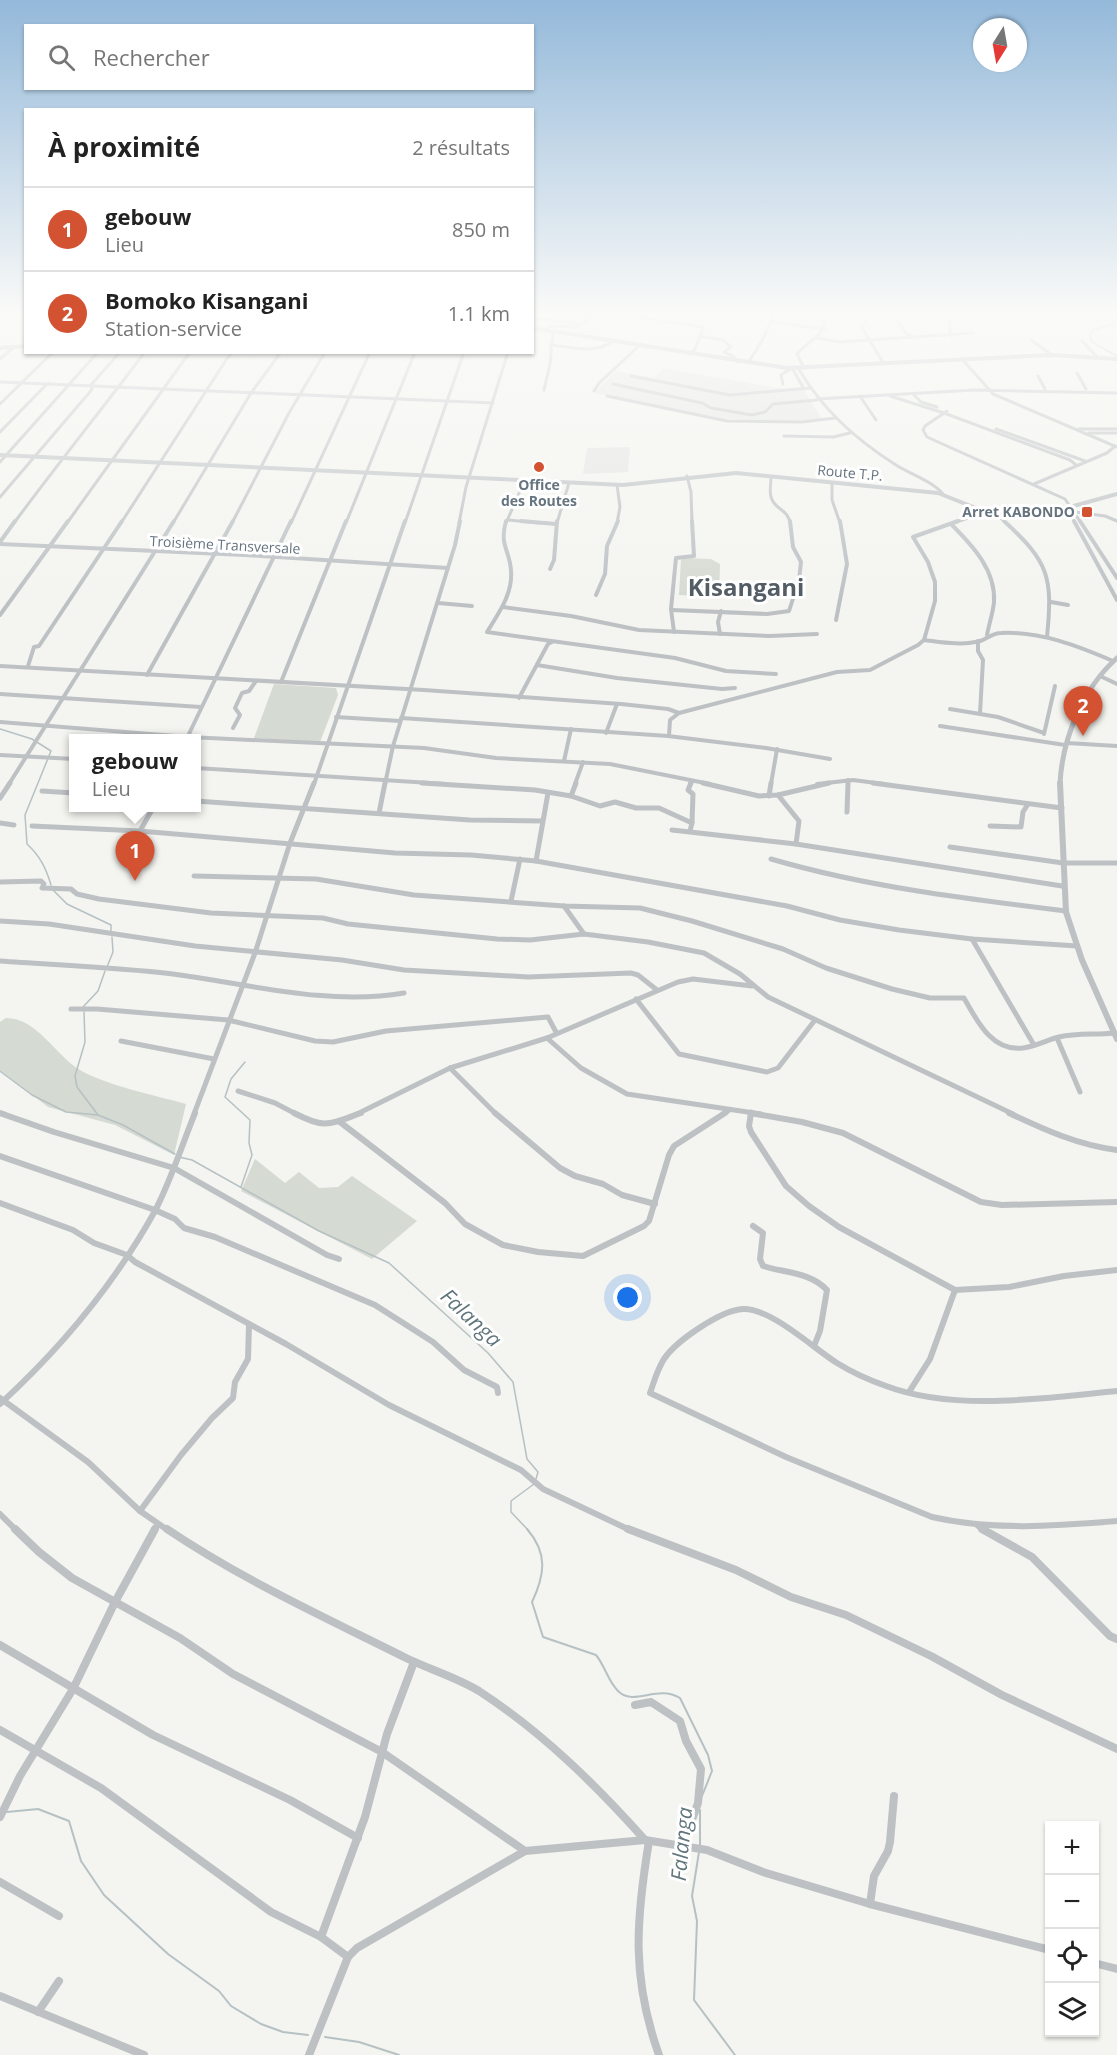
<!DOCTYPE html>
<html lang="fr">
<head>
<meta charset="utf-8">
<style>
	body { margin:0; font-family:"Open Sans",sans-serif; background:#f2f2f2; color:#222 }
	.controls { position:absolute; right:18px; bottom:18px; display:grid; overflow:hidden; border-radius:0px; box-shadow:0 2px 4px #0004 }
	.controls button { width:54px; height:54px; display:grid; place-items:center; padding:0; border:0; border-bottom:2px solid #e0e0e0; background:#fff; color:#222; font:30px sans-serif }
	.compass { position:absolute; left:973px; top:18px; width:54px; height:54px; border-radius:50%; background:#fff; box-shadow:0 2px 4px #0004; rotate:191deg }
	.you { position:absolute; left:628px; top:1298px; width:21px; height:21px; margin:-15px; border:4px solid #fff; border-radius:50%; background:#1a73e8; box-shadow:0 0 0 9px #1a73e833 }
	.badge { display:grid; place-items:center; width:39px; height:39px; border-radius:50%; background:#d35231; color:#fff; font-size:20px; font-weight:700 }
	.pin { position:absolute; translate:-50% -50px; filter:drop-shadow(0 2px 3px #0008) }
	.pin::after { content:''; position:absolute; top:32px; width:21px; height:18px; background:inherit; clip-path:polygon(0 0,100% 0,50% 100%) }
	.popup { position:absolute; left:69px; top:734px; width:132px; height:78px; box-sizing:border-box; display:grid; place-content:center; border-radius:0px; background:#fff; filter:drop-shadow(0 2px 4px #0005); font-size:20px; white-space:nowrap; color:#767676 }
	.popup b { font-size:22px; color:#222 }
	.popup::after { content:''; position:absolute; left:50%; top:100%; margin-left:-12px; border:12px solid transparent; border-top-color:#fff }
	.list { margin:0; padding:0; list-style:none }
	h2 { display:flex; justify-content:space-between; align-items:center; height:78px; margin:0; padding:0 24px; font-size:26px }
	h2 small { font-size:20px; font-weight:400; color:#767676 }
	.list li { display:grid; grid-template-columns:39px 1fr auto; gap:18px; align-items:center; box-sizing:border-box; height:84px; padding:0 24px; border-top:2px solid #e0e0e0 }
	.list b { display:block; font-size:22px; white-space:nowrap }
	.list p { margin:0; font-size:20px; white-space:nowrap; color:#767676 }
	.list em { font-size:20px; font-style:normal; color:#767676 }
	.icon { flex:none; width:33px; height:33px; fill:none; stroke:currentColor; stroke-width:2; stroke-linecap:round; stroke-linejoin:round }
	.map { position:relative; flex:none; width:1117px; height:2055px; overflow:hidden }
	.search { position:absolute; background:#fff; box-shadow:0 2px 4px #0004; left:24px; top:24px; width:510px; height:66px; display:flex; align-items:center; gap:15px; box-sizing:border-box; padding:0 21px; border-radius:0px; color:#767676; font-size:22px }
	.panel { position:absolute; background:#fff; box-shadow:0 2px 4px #0004; left:24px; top:108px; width:510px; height:246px; border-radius:0px }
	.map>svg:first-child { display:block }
	.built { fill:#e4e5e4 }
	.green { fill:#d5dad2 }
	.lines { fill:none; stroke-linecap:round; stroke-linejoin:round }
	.stream-far1 { stroke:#b6c1c4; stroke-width:1.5 }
	.stream { stroke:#b6c1c4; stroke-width:2 }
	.minor-far4 { stroke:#bdc1c4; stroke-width:3 }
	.minor-far3 { stroke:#bdc1c4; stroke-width:4 }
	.minor-far2 { stroke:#bdc1c4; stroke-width:5 }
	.minor-far1 { stroke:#bdc1c4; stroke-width:6 }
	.minor { stroke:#bdc1c4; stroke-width:8 }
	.tertiary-far2 { stroke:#bdc1c4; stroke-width:4 }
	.tertiary-far1 { stroke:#bdc1c4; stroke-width:5 }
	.tertiary { stroke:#bdc1c4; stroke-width:6 }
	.poi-dot { fill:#d35231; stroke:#fff; stroke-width:2 }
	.labels { text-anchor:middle; stroke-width:6; stroke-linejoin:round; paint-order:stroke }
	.far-street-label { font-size:14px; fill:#65747f; stroke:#fff }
	.far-poi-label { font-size:14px; font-weight:bold; fill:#65747f; stroke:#fff }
	.near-water-label { font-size:21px; font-style:italic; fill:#61767c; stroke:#fff }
	.far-town-label { font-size:24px; font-weight:bold; fill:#535d65; stroke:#fff }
</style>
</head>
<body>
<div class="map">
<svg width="1117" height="2055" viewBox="0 0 1117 2055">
	<rect width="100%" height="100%" fill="#f4f4f0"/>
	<g class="built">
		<polygon points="663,368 788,390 803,389 822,419 799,421 725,419 594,393 615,371 654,378"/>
		<polygon points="630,447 628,472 583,474 587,448"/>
	</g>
	<g class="green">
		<polygon points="683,558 711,559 720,564 719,597 679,595 681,560"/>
		<polygon points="274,684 336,688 338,695 320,742 254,738"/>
		<path d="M6,1018c31,0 49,37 74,52 28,16 74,25 106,34l-12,51 -59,-30 -67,-18 -48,-37v-48z"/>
		<polygon points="255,1159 285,1183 299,1172 319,1188 338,1187 352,1176 417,1221 372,1259 241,1191"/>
	</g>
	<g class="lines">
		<g class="stream-far1">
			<polyline points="1117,323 1093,330 1090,335 1092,342 1117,356"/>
			<path d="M0,729l32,10 19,12 -26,64 2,29c13,12 19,24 24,41"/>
			<polyline points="53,890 67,904 111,925 111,932"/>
			<polyline points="107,967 113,952 112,937"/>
			<polyline points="83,1007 98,991 105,971"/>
			<polyline points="84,1012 85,1042 75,1076 77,1087 98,1115 123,1125 175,1154"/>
			<polyline points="0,1071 32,1095 66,1112 98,1115"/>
			<polyline points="179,1157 192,1160 319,1231 389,1263 488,1353 513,1382 527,1459 538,1472 536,1479"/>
			<polyline points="241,1187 252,1155 249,1143 250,1120 225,1097 231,1079 245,1062"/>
			<polyline points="529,1531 511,1512 511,1501 534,1484"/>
		</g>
		<g class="stream">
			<path d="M527,1529c21,24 18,46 5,73l11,35 53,18c9,11 12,26 22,36 16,16 39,-7 62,7l28,57 4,16 -10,25"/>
			<polyline points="700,1810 700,1847"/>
			<polyline points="7,1812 38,1809 69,1821 81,1861 104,1895 168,1954 219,1991 231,2006 261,2024 283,2032 308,2035"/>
			<polyline points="699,1852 692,1896 697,1921 694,2000 735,2055"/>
			<polyline points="325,2037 359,2042 399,2055"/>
		</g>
		<g class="minor-far4">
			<polyline points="577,314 592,316"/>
			<polyline points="614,314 704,327 694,351 689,354"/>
			<polyline points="873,314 861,326 884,364"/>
			<polyline points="894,314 906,334 912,335"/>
			<polyline points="970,314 989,316"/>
			<polyline points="532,318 581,324"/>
			<polyline points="771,322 825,329"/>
			<polyline points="546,330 550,326 578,327 594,314"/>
			<polyline points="699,336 723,340 731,347 724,352 733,356 737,361"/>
			<polyline points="951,336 949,324 956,314"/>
			<polyline points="816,338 840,342 973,333"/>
			<polyline points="1031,340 1052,355"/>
			<polyline points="1082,341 1097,357"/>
			<path d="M550,345c23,2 45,10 65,-5"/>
			<polyline points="0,359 14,347"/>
			<polyline points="962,359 993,394 1117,447"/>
			<polyline points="748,363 763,339 774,314"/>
			<path d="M798,368c25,42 57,71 98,97 14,9 36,16 47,29"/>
			<path d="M804,368l-7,-14c13,-16 29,-16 27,-40"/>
			<polyline points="1077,373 1086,389"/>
			<polyline points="631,376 730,395 810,388"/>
			<polyline points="1038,376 1045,389"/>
			<polyline points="0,382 493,403"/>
			<polyline points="613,384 702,403 711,408 752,415 765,412 773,404 817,400"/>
			<polyline points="783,384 781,375 792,368 804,389"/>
			<polyline points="544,390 550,364 553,331"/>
			<polyline points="594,391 599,383 640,345"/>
			<polyline points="913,394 921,402 937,407"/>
			<polyline points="607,396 727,421 802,422 835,418"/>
			<polyline points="860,396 876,420"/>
			<polyline points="890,396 944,413 1070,460 1076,465"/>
			<polyline points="817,399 974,390 1117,393"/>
			<polyline points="0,404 53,352"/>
			<polyline points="947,411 925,426 923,430 927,437 1065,499 1081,523"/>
			<polyline points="996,429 1085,461"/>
			<polyline points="1079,429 1117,429"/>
			<polyline points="0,432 48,383"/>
			<polyline points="1089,433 1117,433"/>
			<polyline points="784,436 833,437 850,433"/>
			<polyline points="0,462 98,352"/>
			<polyline points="687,476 691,492 692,523"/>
			<path d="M771,477c0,8 -3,19 3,26 6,8 14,8 16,20"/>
			<polyline points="832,484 832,500 840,523"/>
			<polyline points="1034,484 1107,453 1115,446"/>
			<polyline points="0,497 89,393 92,389 91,385 120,352"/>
			<polyline points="1070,508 1069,512 1075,523"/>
			<polyline points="992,510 1006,523"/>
			<polyline points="1075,512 1105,516 1117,521"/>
			<polyline points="508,520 539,523"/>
			<path d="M14,523c43,-58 88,-114 131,-171"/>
			<polyline points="67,523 190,352"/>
			<polyline points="121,523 228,357 234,352"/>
			<polyline points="173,523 251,393 281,352"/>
			<polyline points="232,523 289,413 325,352"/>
			<polyline points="291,523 370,352"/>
			<polyline points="346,523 415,352"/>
			<polyline points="405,523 464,352"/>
			<polyline points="459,523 466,487 508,352"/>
			<polyline points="506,523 524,482"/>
			<polyline points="557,523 569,483"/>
			<polyline points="617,523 620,507 617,485"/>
			<polyline points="954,523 987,511"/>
		</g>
		<g class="minor-far3">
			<path d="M506,521c-7,25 4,29 5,50 2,23 -13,43 -24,61l188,26 51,13 50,3"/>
			<polyline points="521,521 556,524"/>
			<path d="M1004,521c45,41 49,56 43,116"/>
			<polyline points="1074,521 1117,600"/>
			<polyline points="1080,521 1117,578"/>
			<path d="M951,524c21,21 45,46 43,78 -1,11 -5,22 -7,33"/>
			<polyline points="0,542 15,521"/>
			<polyline points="0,544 245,555 448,568"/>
			<polyline points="550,569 554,560 557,521"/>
			<polyline points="596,595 605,574 607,546 618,521"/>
			<polyline points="1051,602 1068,605"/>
			<polyline points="438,603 472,606"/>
			<polyline points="503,607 571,616 639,630 770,636 817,634"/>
			<polyline points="672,610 767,614 789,611 799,580 801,562 793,547 790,521"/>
			<polyline points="0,615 68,521"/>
			<polyline points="836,620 847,564 840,521"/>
			<polyline points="674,632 671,609 676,558 694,556 692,521"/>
			<polyline points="720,634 718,622 721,611"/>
			<path d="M924,640c17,2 38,6 56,1 7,-2 12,-8 21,-8 39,-2 77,13 112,28"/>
			<polyline points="978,641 978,651 983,660 980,713"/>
			<polyline points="537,665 617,678 722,689 735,688"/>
			<polyline points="0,666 424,690 621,704 668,709 679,713"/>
			<polyline points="28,666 34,647 39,646 122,521"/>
			<polyline points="147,675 233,521"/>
			<polyline points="1100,676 1117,684"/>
			<polyline points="281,682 346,521"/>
			<polyline points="0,694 201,707"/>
			<polyline points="519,698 548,644 552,642"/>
			<polyline points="950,709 998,717 1044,733"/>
			<polyline points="336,717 400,721"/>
			<polyline points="401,718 668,736 766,748 830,759"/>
			<polyline points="0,722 188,737 424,748 496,758 610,764 710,784"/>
			<polyline points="940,726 1065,745"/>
			<polyline points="233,728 240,715 235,708 242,693 249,691 256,681"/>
			<polyline points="606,733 617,704"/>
			<polyline points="1044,734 1055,686"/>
			<polyline points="669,736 670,720 679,713 837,672 870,670 918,645 924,640 935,601 935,582 928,562 913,537 958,521"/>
			<polyline points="187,738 291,521"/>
			<polyline points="1067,743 1117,746"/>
			<polyline points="0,755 74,759"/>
			<polyline points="564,761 571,729"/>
			<polyline points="196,768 446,784"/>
			<polyline points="9,784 174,521"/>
			<polyline points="314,784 405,521"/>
			<polyline points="385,784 393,746 455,545 460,521"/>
			<polyline points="575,784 583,762"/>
			<polyline points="690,784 691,782"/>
			<polyline points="771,784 777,749"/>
			<polyline points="817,784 853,780 884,784"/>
			<polyline points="848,784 848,780"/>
		</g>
		<g class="minor-far2">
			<polyline points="422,783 535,790 571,796 600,806 615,802 636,808 659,808 692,823 690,831"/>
			<polyline points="691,783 688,790 693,794 692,823"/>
			<polyline points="703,783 759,796 778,795 829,783"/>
			<polyline points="873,783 1062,808"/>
			<polyline points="42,791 74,793"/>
			<polyline points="778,795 799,821 796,844"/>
			<polyline points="571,796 576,783"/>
			<polyline points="769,796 771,783"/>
			<polyline points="0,798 10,783"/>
			<polyline points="196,801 470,820 542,821"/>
			<polyline points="847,812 848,783"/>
			<polyline points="379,813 385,783"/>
			<polyline points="0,823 14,825"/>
			<polyline points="32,826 140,831 395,853 471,855 536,861 787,906 840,920 899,930 972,939 1077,946"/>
			<polyline points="990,826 1021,827 1023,812 1028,804"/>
			<polyline points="672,830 796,844 1062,886"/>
			<polyline points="140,831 153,808"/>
			<polyline points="950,847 1063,863 1117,863"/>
			<path d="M771,859c96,28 196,40 295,52"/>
			<polyline points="536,861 548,793"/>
			<path d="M194,876l122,3 98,16 150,11 76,2 52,13 91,28 43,19 66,21 38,9h34c13,23 28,54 59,50 13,-2 24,-8 36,-11 18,-4 37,-2 55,-4"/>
			<polyline points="0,882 41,881 44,884 42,888 71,889 77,894 99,899 211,913 323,918 348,924 497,939 530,940 584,934 648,942 704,953 740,974 768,997 1013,1114"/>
			<polyline points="511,901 520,859"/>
			<polyline points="564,906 584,934"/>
			<polyline points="0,921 49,924 195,946 342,960 404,970 528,977 631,973 638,975 657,990"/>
			<polyline points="972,939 1034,1045"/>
			<path d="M0,961c57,4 116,6 173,13 76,10 154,32 231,19"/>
			<polyline points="636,999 679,1054 767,1072 778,1068 815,1020"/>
			<polyline points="71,1009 97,1009 228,1020 315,1041 333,1042 386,1031 548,1017 556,1032"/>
			<polyline points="547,1038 581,1068 627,1094 761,1114"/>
			<polyline points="1057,1038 1080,1092"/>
			<polyline points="121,1041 214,1059"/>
			<polyline points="450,1068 496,1114"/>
			<polyline points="238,1091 275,1103 296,1114"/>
			<polyline points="0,1113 4,1114"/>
			<polyline points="194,1114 255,953 290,843 314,783"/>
			<polyline points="357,1114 450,1068 547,1038 678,982 693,979 752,986"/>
			<polyline points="723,1114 728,1111"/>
			<polyline points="751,1114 751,1112"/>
		</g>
		<g class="minor-far1">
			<polyline points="0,1113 54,1132 174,1168 327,1255 339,1259"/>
			<path d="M294,1113c31,16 34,12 67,0"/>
			<polyline points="495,1113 560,1168 575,1176 603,1184 622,1195 655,1204"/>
			<polyline points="750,1113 802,1122 843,1133 981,1202 1002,1205 1117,1202"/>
			<polyline points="751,1113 749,1126 751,1132 786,1186 809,1206 839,1227 955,1290 1009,1287 1064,1276 1117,1270"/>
			<path d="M1009,1113c36,17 69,32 108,37"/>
			<polyline points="340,1122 445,1203 465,1224 503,1245 538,1252 583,1256 644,1226 649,1221 669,1155 674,1146 725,1113"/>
			<polyline points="0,1156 155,1210 175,1219 184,1228 215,1237 375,1305 433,1342 464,1370 497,1387 498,1393"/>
			<polyline points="0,1203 73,1230 94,1243 127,1255 135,1262 286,1344 389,1405 521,1470 543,1489 632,1531"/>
			<path d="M753,1226l10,7 -3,26 3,7c22,7 47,6 64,24l-7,41 -6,15"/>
			<path d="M1117,1391c-72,7 -162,21 -231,-5 -17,-6 -33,-13 -49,-23 -24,-15 -66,-55 -94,-54 -22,1 -67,32 -79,50 -7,11 -10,23 -14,34l136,64 146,60c61,14 123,9 185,4"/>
			<polyline points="909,1392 930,1359 955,1290"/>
			<polyline points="0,1398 88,1462 140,1511 169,1531"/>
			<path d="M0,1404c61,-56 115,-121 155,-193 16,-31 27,-66 40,-98"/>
			<polyline points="140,1511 181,1455 212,1418 233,1398 235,1382 248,1359 249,1325"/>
			<polyline points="0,1514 17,1531"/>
			<polyline points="976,1524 984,1531"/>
			<polyline points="154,1531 158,1524"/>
		</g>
		<g class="minor">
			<polyline points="15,1529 39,1552 72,1578 180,1638 233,1674 382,1752 525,1851"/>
			<path d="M167,1529c74,50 157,88 237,128 24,12 52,20 75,34 63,41 116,93 166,149"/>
			<polyline points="628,1529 736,1570 791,1597 846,1615 931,1656 1002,1695 1117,1749"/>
			<polyline points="982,1529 1032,1557 1110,1636 1117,1639"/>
			<polyline points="0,1645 153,1735 290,1800 358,1838"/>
			<polyline points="635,1705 651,1702 680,1721 686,1741 701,1769 698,1803 683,1845"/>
			<polyline points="0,1730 101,1788 271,1912 321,1937"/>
			<polyline points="0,1817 20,1776 73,1689 115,1602 155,1529"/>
			<path d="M649,1841c-13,79 -18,136 10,214"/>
			<polyline points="0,1882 59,1916"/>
			<polyline points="870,1904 874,1876 888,1851 890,1842 894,1796"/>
			<polyline points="348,1957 321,1937 365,1817 387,1734 414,1662"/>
			<polyline points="1094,1963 1117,1969"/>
			<polyline points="0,1996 144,2055"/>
			<polyline points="38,2012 59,1981"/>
			<polyline points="309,2055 348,1957 357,1948 525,1851 645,1840 707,1850 763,1872 870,1904 1050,1950"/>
		</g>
		<g class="tertiary-far2">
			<polyline points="532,328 787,368 1052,355 1117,359"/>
			<polyline points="0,348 26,346"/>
			<polyline points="0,455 623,485 736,473 938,493 981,510 1012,513 1070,507 1117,494"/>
		</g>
		<path class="tertiary-far1" d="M1060,784c2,-45 23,-96 57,-126"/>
		<polyline class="tertiary" points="1060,783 1066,912 1082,960 1117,1039"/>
	</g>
	<linearGradient id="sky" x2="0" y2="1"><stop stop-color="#94b9da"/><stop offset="0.52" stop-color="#fafaf8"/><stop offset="1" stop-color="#fafaf8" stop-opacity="0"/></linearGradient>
	<rect width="1117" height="602" fill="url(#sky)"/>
	<g class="poi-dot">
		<circle cx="539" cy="467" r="6"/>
		<rect x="1081" y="506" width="12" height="12" rx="3"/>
	</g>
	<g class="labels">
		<g class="far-street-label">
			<text transform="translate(850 473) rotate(5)" y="5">Route T.P.</text>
			<text transform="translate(225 545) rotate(3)" y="5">Troisième Transversale</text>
		</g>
		<g class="far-poi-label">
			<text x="539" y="490">Office<tspan x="539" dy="16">des Routes</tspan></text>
			<text x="1075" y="517" text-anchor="end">Arret KABONDO</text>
		</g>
		<g class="near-water-label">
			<text transform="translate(471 1318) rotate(43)" y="7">Falanga</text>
			<text transform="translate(682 1844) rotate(-85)" y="7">Falanga</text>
		</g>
		<g class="far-town-label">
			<text x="746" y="596">Kisangani</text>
		</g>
	</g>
</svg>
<div class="controls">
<button>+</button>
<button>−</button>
<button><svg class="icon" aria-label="locate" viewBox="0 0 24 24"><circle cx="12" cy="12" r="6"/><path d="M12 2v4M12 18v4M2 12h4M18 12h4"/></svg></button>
<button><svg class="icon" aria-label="layers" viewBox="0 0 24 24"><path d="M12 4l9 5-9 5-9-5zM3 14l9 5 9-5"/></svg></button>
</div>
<svg class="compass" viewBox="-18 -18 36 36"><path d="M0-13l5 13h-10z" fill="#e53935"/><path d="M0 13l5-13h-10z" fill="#767676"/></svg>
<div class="you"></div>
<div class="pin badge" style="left:135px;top:881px">1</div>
<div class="popup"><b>gebouw</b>Lieu</div>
<div class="pin badge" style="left:1083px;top:736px">2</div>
<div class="search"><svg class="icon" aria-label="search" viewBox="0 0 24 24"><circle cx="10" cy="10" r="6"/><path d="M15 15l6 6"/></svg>Rechercher</div>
<section class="panel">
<h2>À proximité<small>2 résultats</small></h2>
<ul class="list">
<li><span class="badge">1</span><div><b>gebouw</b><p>Lieu</p></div><em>850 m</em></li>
<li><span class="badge">2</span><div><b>Bomoko Kisangani</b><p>Station-service</p></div><em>1.1 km</em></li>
</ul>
</section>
</div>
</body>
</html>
